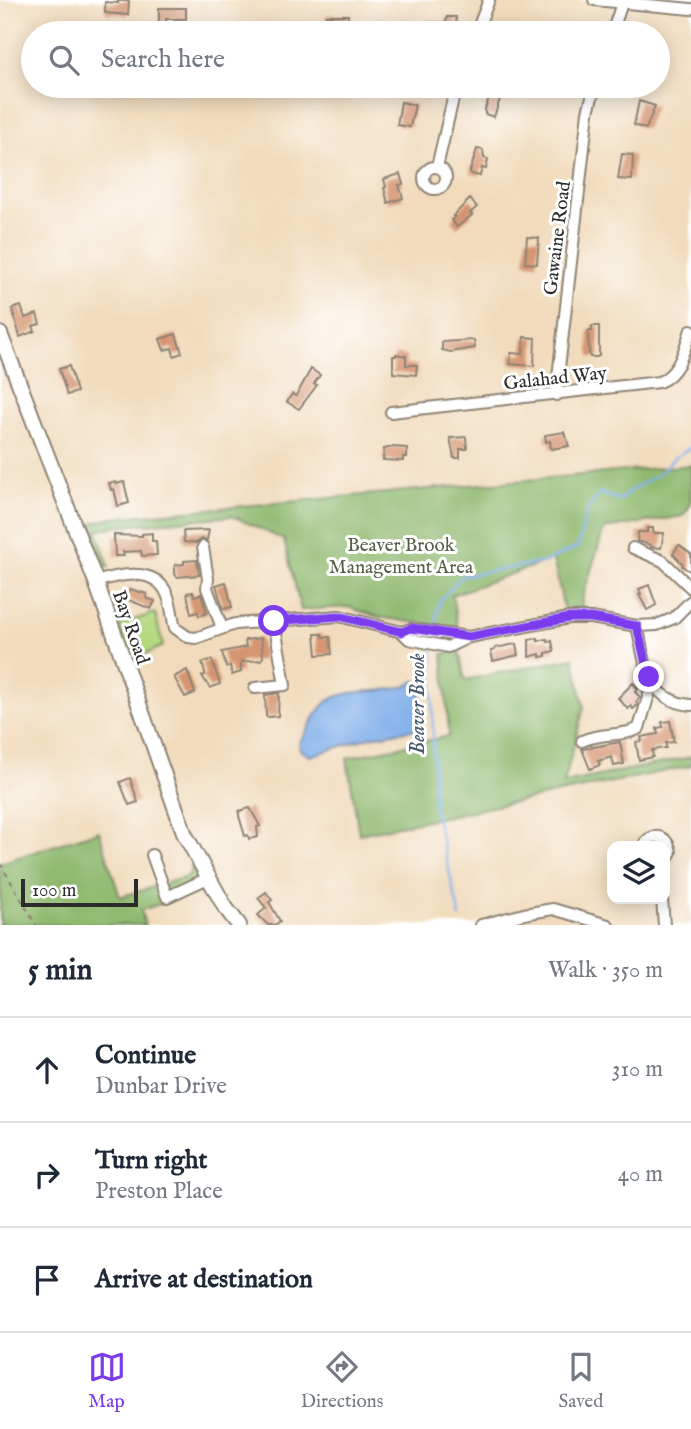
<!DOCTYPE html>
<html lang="en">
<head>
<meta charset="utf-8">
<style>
	body { margin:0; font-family:"IM FELL English",serif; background:#f6f6f7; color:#1f2937 }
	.controls { position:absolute; right:21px; bottom:21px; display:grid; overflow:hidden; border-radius:14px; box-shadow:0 4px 18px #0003 }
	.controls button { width:63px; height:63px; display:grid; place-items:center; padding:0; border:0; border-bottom:2px solid #e0e1e3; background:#fff; color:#1f2937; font:35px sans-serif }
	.scale { position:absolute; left:21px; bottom:18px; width:117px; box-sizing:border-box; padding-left:7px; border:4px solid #2b2b2b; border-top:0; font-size:19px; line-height:24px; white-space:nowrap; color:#2b2b2b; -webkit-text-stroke:5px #fff; paint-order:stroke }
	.stop { position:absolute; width:21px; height:21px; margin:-16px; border:5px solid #7c3aed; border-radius:50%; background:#fff }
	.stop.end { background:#7c3aed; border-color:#fff; box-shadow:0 2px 7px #0008 }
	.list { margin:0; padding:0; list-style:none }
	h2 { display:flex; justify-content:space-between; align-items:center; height:91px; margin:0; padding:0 28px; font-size:30px }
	h2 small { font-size:23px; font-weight:400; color:#747a83 }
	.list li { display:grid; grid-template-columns:46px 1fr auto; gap:21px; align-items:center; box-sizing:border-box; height:105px; padding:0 28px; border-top:2px solid #e0e1e3 }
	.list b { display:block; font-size:26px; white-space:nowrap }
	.list p { margin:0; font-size:23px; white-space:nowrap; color:#747a83 }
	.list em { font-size:23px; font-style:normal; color:#747a83 }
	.icon { flex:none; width:38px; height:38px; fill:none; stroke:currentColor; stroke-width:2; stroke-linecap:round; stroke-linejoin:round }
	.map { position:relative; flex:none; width:691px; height:925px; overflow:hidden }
	.search { position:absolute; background:#fff; box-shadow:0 4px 18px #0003; left:21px; right:21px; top:21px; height:77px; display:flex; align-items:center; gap:18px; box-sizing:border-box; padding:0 24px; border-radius:38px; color:#747a83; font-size:26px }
	.sheet { height:406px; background:#fff }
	nav { display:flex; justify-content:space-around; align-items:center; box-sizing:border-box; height:98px; border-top:2px solid #e0e1e3; background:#fff; font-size:19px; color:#747a83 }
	nav a { display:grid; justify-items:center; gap:4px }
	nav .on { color:#7c3aed }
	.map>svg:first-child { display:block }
	.green { fill:#b5d981; stroke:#708256; stroke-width:2 }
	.forest { fill:#90b96f; stroke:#5e724d; stroke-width:2 }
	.water { fill:#80afea; stroke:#566d8a; stroke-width:2 }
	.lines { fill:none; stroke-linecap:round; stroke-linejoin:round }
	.stream { stroke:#80afea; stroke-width:2.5 }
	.building { fill:#d69572 }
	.minor-casing { stroke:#8e8374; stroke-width:14 }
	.major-casing { stroke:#8e8374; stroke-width:18 }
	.path { stroke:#8e8374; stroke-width:2; stroke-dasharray:5 5; stroke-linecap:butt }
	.minor { stroke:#fff; stroke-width:10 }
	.major { stroke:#fff; stroke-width:14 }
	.route { stroke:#7c3aed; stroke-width:9 }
	.labels { text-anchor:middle; stroke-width:6; stroke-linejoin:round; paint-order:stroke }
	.street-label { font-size:19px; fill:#2b2b2b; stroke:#fff }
	.park-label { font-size:19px; fill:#545f45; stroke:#fff }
	.water-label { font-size:21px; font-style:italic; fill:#49596e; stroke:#fff }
</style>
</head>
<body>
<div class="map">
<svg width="691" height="925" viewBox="0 0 691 925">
	<rect width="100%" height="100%" fill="#fff"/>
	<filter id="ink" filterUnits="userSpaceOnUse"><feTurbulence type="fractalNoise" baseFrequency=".0143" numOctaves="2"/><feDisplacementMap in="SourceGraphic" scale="14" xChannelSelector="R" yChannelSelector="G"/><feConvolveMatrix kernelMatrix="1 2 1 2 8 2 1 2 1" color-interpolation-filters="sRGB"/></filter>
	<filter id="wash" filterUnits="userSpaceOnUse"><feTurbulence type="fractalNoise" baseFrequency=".00686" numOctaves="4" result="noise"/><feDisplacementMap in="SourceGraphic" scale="28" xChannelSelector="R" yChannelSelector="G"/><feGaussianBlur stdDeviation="1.57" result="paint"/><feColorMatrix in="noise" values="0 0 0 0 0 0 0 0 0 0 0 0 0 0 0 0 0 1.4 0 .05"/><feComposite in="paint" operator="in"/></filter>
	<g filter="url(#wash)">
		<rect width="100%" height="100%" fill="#f1dbbc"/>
		<polygon class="green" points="155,613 163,646 131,661 119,625"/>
		<g class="forest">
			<polygon points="691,465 691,504 683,516 604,529 582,599 582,608 564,609 553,559 452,595 458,629 378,617 348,607 301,610 284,540 233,516 111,527 97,531 109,567 102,566 98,563 85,525 112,518"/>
			<polygon points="459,650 465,680 574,658 584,707 564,783 691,757 691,766 359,834 347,758 449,736 443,654"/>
			<polygon points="99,831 120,897 186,877 191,872 190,865 208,896 199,892 141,910 145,925 0,925 0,863"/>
		</g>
		<path class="water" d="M415,681l5,2 2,43 -5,3 -47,8 -60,19 -10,-6 -1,-7c9,-12 14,-26 24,-37 20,-23 68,-8 92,-25z"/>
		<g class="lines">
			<g class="stream">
				<polyline points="435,630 440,600 462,576 545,562 578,547 587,510 600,493 621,500 627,493 660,473 673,459 691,447"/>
				<polyline points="432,647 434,808 460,917"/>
			</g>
		</g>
		<g id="blocks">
			<g class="building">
				<polygon points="118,1 129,1 128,15 105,13 105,2 118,3"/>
				<polygon points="159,8 186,8 186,19 166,19 166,24 159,24"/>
				<polygon points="326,15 348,15 347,30 337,29 337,33 330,33 330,28 325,27"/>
				<polygon points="447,17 456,17 457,33 425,33 426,22 446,23"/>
				<polygon points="374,20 400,23 399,32 373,31"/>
				<polygon points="493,87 503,90 494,117 485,114 485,109"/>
				<polygon points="639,101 655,106 646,129 634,125"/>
				<polygon points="401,102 415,105 410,127 397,125"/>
				<polygon points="477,149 483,150 484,158 488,159 486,169 482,168 480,176 471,174 470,171"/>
				<polygon points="622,154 633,155 632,180 618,179"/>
				<polygon points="400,174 403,184 399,185 403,198 388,203 384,188 386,187 384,179"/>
				<polygon points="470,199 477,207 470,213 472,215 457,227 451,220 455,217 453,216"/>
				<polygon points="527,237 539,238 537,264 525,263"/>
				<polygon points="21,306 25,318 37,314 40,324 33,326 35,331 20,337 12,309"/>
				<polygon points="592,326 599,326 599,356 597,357 590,357 589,352 588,331 592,331"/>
				<polygon points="176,334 182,353 174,356 172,348 164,350 160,339"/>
				<polygon points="524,337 535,338 534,366 510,364 511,353 523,354"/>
				<polygon points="474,340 475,348 451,352 442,350 442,342"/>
				<polygon points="396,354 406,356 406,365 417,365 416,375 393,373 393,356 396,356"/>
				<polygon points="69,366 77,392 67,395 59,369"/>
				<polygon points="311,369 320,375 314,384 317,385 299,409 287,402 292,394 296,396"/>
				<polygon points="564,432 569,446 551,449 550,441 546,442 545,435"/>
				<polygon points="466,437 467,449 460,449 460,458 454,458 450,438"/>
				<polygon points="392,447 407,448 407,457 403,457 403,461 383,460 384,449"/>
				<polygon points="115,482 116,484 124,482 129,503 118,506 114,489 111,490 109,483"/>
				<polygon points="647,528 653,528 653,533 664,533 661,548 651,547 651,545 637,541 638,532 647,532"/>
				<polygon points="209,530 207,540 201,539 196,543 184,542 183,531"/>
				<polygon points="152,533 152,541 156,541 157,555 142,556 141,551 123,552 124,556 115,556 114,535 142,536 142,534"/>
				<polygon points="679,545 691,554 691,572 682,566 683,564 673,554"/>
				<polygon points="197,560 199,575 177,577 175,574 175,565 184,564 184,561"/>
				<polygon points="226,582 232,607 223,609 216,585"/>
				<polygon points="649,585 656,605 647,610 639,595 641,594 639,589"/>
				<polygon points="130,589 147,594 146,598 155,601 151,609 126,599"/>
				<polygon points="193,592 194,596 201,594 207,613 199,616 198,612 191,614 187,593"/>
				<polygon points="315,634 322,634 323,637 330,637 332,654 317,655"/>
				<polygon points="261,638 263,657 261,660 241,662 241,672 232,675 230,666 226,667 222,652 246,647 245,640"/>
				<polygon points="538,638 538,641 547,639 548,642 552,641 554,651 546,653 546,656 540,657 540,654 529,657 529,640"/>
				<polygon points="516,644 518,655 493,661 491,651 495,650 495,648"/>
				<polygon points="212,660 220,684 210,688 202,676 205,675 205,672 202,663"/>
				<polygon points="187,670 195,693 185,697 174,677"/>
				<polygon points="633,683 638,689 635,692 640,697 636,702 638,705 633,709 631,706 628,709 618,698"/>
				<polygon points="279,693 278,716 269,717 266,716 265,695"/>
				<polygon points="670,721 674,742 666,743 666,748 652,750 653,757 639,760 636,742 642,741 641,737 658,734 657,728 663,727 662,722"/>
				<polygon points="620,742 624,764 614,766 612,757 598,761 600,765 590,769 582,749"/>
				<polygon points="130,778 138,802 129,805 120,782"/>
				<polygon points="250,808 260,826 257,827 258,837 249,839 248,835 245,836 239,816 239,811"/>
				<polygon points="266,892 272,900 269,902 280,921 275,925 268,925 258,915 266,908 258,898"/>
			</g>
		</g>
	</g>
	<g filter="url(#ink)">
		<use href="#blocks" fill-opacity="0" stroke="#8e8374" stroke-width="2"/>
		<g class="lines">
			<defs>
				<g id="minor">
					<polyline points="594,0 691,9"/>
					<polyline points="476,33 489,0"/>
					<polyline points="612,33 622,3"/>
					<circle cx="435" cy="178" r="11"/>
					<polyline points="437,167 456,86"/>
					<polyline points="556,395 588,112 595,86"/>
					<path d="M391,412l268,-30c21,-9 25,-32 32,-52"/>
					<polyline points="203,547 208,579 207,588 222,628"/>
					<polyline points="633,548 663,561 691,588"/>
					<path d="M96,582c24,-8 59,-16 71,12 5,11 5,23 8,34l13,9 8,1 39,-14 104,-8 63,16 7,7 39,8 21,-10 100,-19h22l46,8 20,-1 17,-7 17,-17"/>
					<path d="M637,626c9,37 8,74 54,79"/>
					<polyline points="402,632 411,629 469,637"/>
					<polyline points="255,688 285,685 274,621"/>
					<path d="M582,741c19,-9 43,-4 57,-13l13,-44"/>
					<path d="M643,846c8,-15 25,-11 28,6l-6,10"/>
					<polyline points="152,855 167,897 208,878"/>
					<polyline points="662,899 664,925"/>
					<polyline points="481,925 524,914 553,909 608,925"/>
				</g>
				<polyline id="major" points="0,334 96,582 185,835 225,907 239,925"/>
			</defs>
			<use href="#minor" class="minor-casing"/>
			<use href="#major" class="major-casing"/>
			<polyline class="path" points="0,863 36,925"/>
			<use href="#minor" class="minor"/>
			<use href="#major" class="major"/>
		</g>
	</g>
	<g class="lines" filter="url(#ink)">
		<polyline class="route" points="274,621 339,616 402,632 411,628 469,637 569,618 591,618 637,626 649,677"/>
	</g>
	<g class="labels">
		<g class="street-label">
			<text transform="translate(556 238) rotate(-83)" y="7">Gawaine Road</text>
			<text transform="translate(555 377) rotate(-6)" y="7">Galahad Way</text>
			<text transform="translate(132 627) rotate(71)" y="7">Bay Road</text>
		</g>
		<g class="park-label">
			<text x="401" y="551">Beaver Brook<tspan x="401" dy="22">Management Area</tspan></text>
		</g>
		<g class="water-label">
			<text transform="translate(417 704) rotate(-90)" y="7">Beaver Brook</text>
		</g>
	</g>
</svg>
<div class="controls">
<button><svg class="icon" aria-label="layers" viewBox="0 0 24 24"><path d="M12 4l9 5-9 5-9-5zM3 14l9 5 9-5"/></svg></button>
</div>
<div class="scale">100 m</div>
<div class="stop" style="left:274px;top:621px"></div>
<div class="stop end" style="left:649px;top:677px"></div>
<div class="search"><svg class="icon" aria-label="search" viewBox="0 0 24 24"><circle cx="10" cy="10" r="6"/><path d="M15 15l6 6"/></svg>Search here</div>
</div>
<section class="sheet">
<h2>5 min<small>Walk · 350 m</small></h2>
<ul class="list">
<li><svg class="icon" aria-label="ahead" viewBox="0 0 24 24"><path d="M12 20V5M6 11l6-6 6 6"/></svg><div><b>Continue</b><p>Dunbar Drive</p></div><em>310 m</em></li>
<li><svg class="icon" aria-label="right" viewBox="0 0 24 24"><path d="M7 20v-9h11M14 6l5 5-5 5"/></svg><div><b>Turn right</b><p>Preston Place</p></div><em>40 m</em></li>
<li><svg class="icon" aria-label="arrive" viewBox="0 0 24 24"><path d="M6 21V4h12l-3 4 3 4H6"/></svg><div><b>Arrive at destination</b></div></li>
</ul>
</section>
<nav>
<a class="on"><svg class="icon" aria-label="map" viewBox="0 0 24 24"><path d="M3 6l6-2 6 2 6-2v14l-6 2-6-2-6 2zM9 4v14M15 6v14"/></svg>Map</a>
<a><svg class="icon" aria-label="directions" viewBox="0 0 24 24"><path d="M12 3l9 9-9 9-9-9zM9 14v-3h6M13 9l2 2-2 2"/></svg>Directions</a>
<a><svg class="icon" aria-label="saved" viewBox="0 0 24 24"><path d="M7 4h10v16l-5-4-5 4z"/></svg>Saved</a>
</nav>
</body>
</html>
